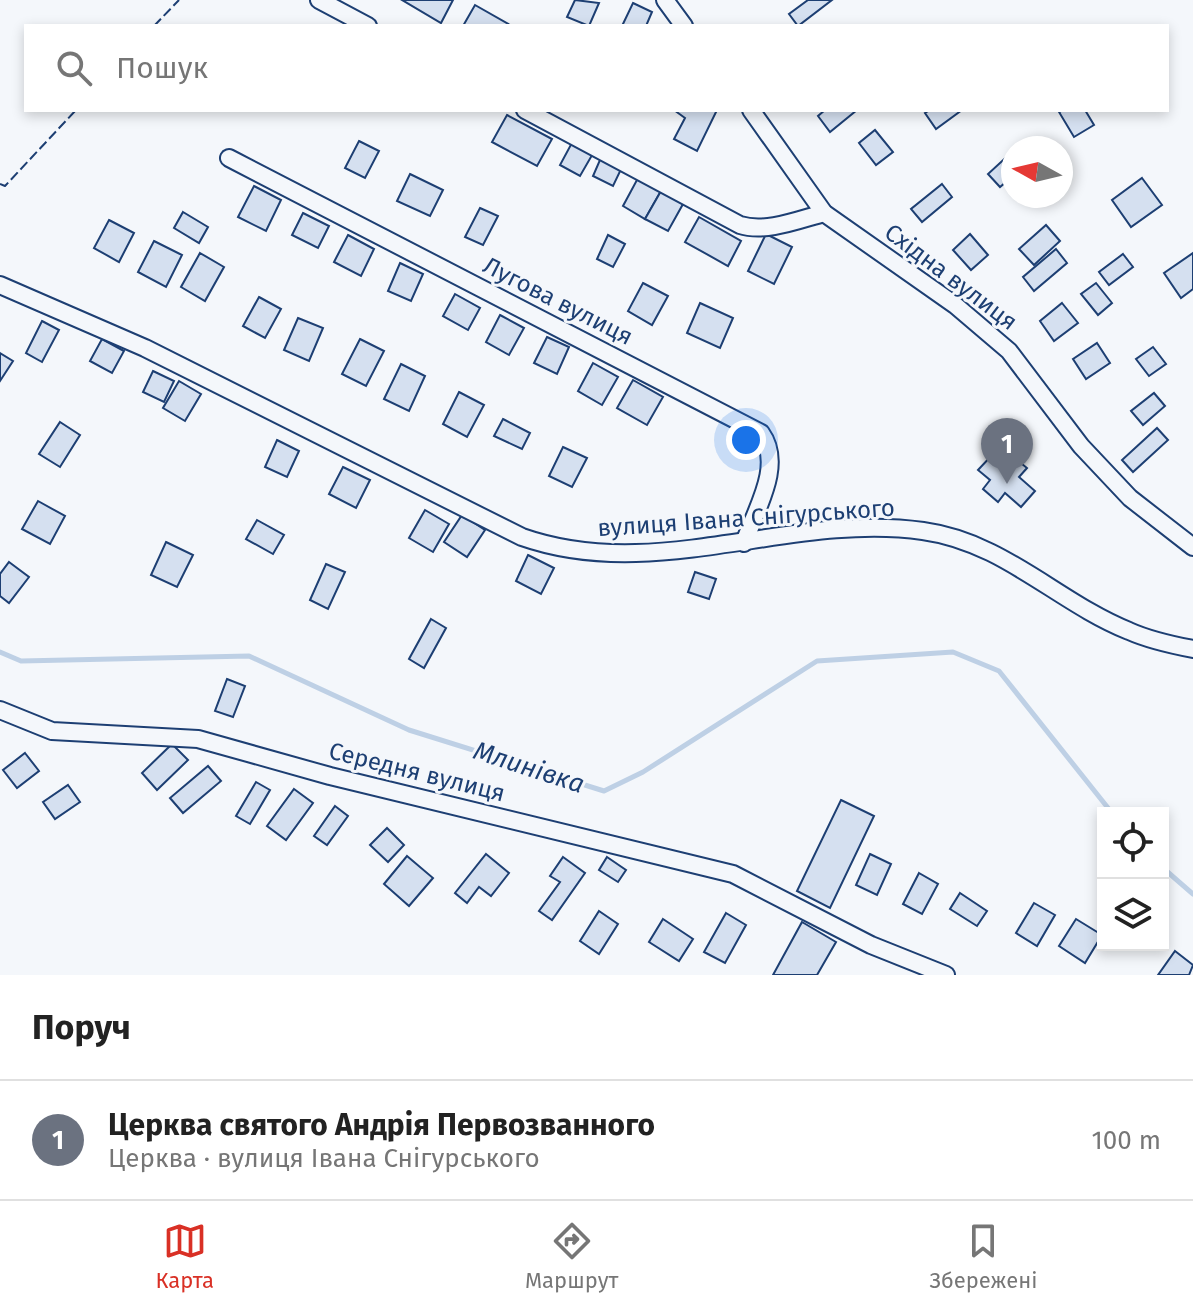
<!DOCTYPE html>
<html lang="uk">
<head>
<meta charset="utf-8">
<style>
	body { margin:0; font-family:"Fira Sans",sans-serif; background:#f2f2f2; color:#222 }
	.controls { position:absolute; right:24px; bottom:24px; display:grid; overflow:hidden; border-radius:0px; box-shadow:0 4px 12px #0003 }
	.controls button { width:72px; height:72px; display:grid; place-items:center; padding:0; border:0; border-bottom:2px solid #e0e0e0; background:#fff; color:#222; font:40px sans-serif }
	.compass { position:absolute; left:1001px; top:136px; width:72px; height:72px; border-radius:50%; background:#fff; box-shadow:0 4px 12px #0003; rotate:278deg }
	.you { position:absolute; left:746px; top:440px; width:28px; height:28px; margin:-20px; border:6px solid #fff; border-radius:50%; background:#1a73e8; box-shadow:0 0 0 12px #1a73e833 }
	.badge { display:grid; place-items:center; width:52px; height:52px; border-radius:50%; background:#d93025; color:#fff; font-size:26px; font-weight:700 }
	.pin { position:absolute; translate:-50% -66px; filter:drop-shadow(0 2px 4px #0008) }
	.pin::after { content:''; position:absolute; top:42px; width:28px; height:24px; background:inherit; clip-path:polygon(0 0,100% 0,50% 100%) }
	.list { margin:0; padding:0; list-style:none }
	h2 { display:flex; justify-content:space-between; align-items:center; height:104px; margin:0; padding:0 32px; font-size:34px }
	h2 small { font-size:26px; font-weight:400; color:#767676 }
	.list li { display:grid; grid-template-columns:52px 1fr auto; gap:24px; align-items:center; box-sizing:border-box; height:120px; padding:0 32px; border-top:2px solid #e0e0e0 }
	.list b { display:block; font-size:30px; white-space:nowrap }
	.list p { margin:0; font-size:26px; white-space:nowrap; color:#767676 }
	.list em { font-size:26px; font-style:normal; color:#767676 }
	.icon { flex:none; width:44px; height:44px; fill:none; stroke:currentColor; stroke-width:2; stroke-linecap:round; stroke-linejoin:round }
	.map { position:relative; flex:none; width:1193px; height:975px; overflow:hidden }
	.search { position:absolute; background:#fff; box-shadow:0 4px 12px #0003; left:24px; right:24px; top:24px; height:88px; display:flex; align-items:center; gap:20px; box-sizing:border-box; padding:0 28px; border-radius:0px; color:#767676; font-size:30px }
	.sheet { height:224px; background:#fff }
	nav { display:flex; justify-content:space-around; align-items:center; box-sizing:border-box; height:112px; border-top:2px solid #e0e0e0; background:#fff; font-size:22px; color:#767676 }
	nav a { display:grid; justify-items:center; gap:4px }
	nav .on { color:#d93025 }
	.map>svg:first-child { display:block }
	.lines { fill:none; stroke-linecap:round; stroke-linejoin:round }
	.stream { stroke:#bed0e5; stroke-width:5 }
	.building { fill:#d5e0f0; stroke:#1d3f73; stroke-width:2 }
	.street-casing { stroke:#1d3f73; stroke-width:20 }
	.street { stroke:#f4f7fb; stroke-width:16 }
	.fence { stroke:#1d3f73; stroke-width:2; stroke-dasharray:10 4; stroke-linecap:butt }
	.labels { text-anchor:middle; stroke-width:6; stroke-linejoin:round; paint-order:stroke }
	.street-label { font-size:24px; fill:#1d3f73; stroke:#f4f7fb }
	.water-label { font-size:26px; font-style:italic; fill:#1d3f73; stroke:#f4f7fb }
</style>
</head>
<body>
<div class="map">
<svg width="1193" height="975" viewBox="0 0 1193 975">
	<rect width="100%" height="100%" fill="#f4f7fb"/>
	<g class="lines">
		<g class="stream">
			<polyline points="0,652 21,661 249,656 409,730 604,791 643,772 817,661 953,652 999,671 1112,813"/>
			<polyline points="1163,868 1193,894"/>
		</g>
	</g>
	<g class="building">
		<polygon points="402,0 453,0 441,23"/>
		<polygon points="575,0 599,3 589,26 567,17"/>
		<polygon points="808,0 832,0 798,26 789,14"/>
		<polygon points="633,3 652,12 646,26 622,26"/>
		<polygon points="475,5 510,25 510,26 463,26"/>
		<polygon points="674,110 717,110 697,151 674,139 685,118"/>
		<polygon points="825,110 857,110 830,132 818,116"/>
		<polygon points="930,110 962,110 936,129 925,113"/>
		<polygon points="1063,110 1085,110 1094,125 1074,137 1059,112"/>
		<polygon points="507,115 552,139 537,166 492,142"/>
		<polygon points="875,130 893,152 876,165 859,143"/>
		<polygon points="574,139 595,150 580,176 560,165"/>
		<polygon points="359,141 379,151 365,178 345,168"/>
		<polygon points="1013,151 1013,176 1000,187 988,174"/>
		<polygon points="603,153 624,163 613,186 593,176"/>
		<polygon points="410,174 443,190 430,216 397,201"/>
		<polygon points="638,178 661,191 645,219 623,206"/>
		<polygon points="1142,178 1162,205 1131,227 1112,200"/>
		<polygon points="942,184 952,197 922,222 911,209"/>
		<polygon points="254,186 281,200 266,231 238,217"/>
		<polygon points="661,191 683,204 668,231 645,219"/>
		<polygon points="480,208 498,216 483,245 465,237"/>
		<polygon points="183,212 208,227 199,243 174,228"/>
		<polygon points="303,213 329,226 318,248 292,235"/>
		<polygon points="699,217 741,241 728,266 685,242"/>
		<polygon points="109,220 134,233 119,262 94,248"/>
		<polygon points="1046,225 1060,241 1034,265 1019,249"/>
		<polygon points="766,234 792,247 774,284 748,271"/>
		<polygon points="970,234 988,255 971,270 953,250"/>
		<polygon points="348,235 374,249 361,276 334,262"/>
		<polygon points="608,235 625,244 613,267 597,259"/>
		<polygon points="154,241 182,255 166,287 138,272"/>
		<polygon points="1056,249 1067,263 1034,291 1023,277"/>
		<polygon points="200,253 224,267 205,301 181,287"/>
		<polygon points="1193,253 1193,289 1181,298 1164,273"/>
		<polygon points="1123,254 1133,267 1109,285 1099,272"/>
		<polygon points="400,263 423,274 411,301 388,291"/>
		<polygon points="643,283 668,296 652,325 628,311"/>
		<polygon points="1096,283 1112,303 1098,315 1081,294"/>
		<polygon points="455,294 480,308 468,330 443,316"/>
		<polygon points="259,297 281,309 265,338 243,326"/>
		<polygon points="700,303 733,318 720,348 687,333"/>
		<polygon points="1062,303 1078,323 1054,341 1040,321"/>
		<polygon points="500,315 524,328 509,355 486,342"/>
		<polygon points="298,318 323,328 309,361 284,350"/>
		<polygon points="42,321 59,330 42,362 26,353"/>
		<polygon points="547,337 569,347 557,374 534,363"/>
		<polygon points="102,339 124,351 112,373 90,361"/>
		<polygon points="360,339 384,351 366,386 342,374"/>
		<polygon points="1097,343 1110,363 1086,379 1073,359"/>
		<polygon points="1153,347 1166,364 1149,376 1136,359"/>
		<polygon points="0,353 13,361 0,381"/>
		<polygon points="593,363 618,377 602,405 578,391"/>
		<polygon points="401,364 425,376 409,411 384,399"/>
		<polygon points="153,371 174,381 164,402 143,392"/>
		<polygon points="633,380 663,397 647,425 617,408"/>
		<polygon points="179,381 201,394 185,421 163,408"/>
		<polygon points="459,392 484,405 467,437 443,424"/>
		<polygon points="1154,393 1165,406 1143,425 1131,411"/>
		<polygon points="503,419 530,433 522,449 494,436"/>
		<polygon points="60,422 80,435 60,467 39,454"/>
		<polygon points="1157,428 1168,440 1133,472 1122,460"/>
		<polygon points="277,440 299,451 287,477 265,467"/>
		<polygon points="563,447 587,458 572,487 549,476"/>
		<polygon points="992,455 1003,464 1011,455 1027,468 1019,477 1035,491 1021,507 1005,493 998,502 983,489 990,480 978,470"/>
		<polygon points="343,467 370,480 356,508 329,494"/>
		<polygon points="38,501 65,516 50,544 22,529"/>
		<polygon points="425,510 449,524 433,552 409,538"/>
		<polygon points="462,515 485,530 467,557 444,542"/>
		<polygon points="257,520 284,535 273,554 246,539"/>
		<polygon points="166,542 193,555 177,587 151,575"/>
		<polygon points="528,555 554,568 541,594 516,581"/>
		<polygon points="9,562 29,577 9,603 0,596 0,574"/>
		<polygon points="326,564 345,572 328,609 310,600"/>
		<polygon points="695,572 716,579 709,599 688,592"/>
		<polygon points="431,619 446,628 424,668 409,659"/>
		<polygon points="227,679 245,686 233,717 215,711"/>
		<polygon points="172,744 188,760 157,790 142,773"/>
		<polygon points="25,753 39,771 17,788 3,770"/>
		<polygon points="208,766 221,781 183,813 170,798"/>
		<polygon points="256,782 270,790 250,824 236,816"/>
		<polygon points="68,785 80,802 55,819 43,802"/>
		<polygon points="294,789 313,803 286,840 267,826"/>
		<polygon points="841,800 874,816 830,908 797,891"/>
		<polygon points="335,806 348,816 327,845 314,836"/>
		<polygon points="387,828 404,845 388,862 370,845"/>
		<polygon points="486,854 509,873 491,896 479,887 467,903 455,893"/>
		<polygon points="870,854 891,864 877,895 856,885"/>
		<polygon points="407,856 433,878 409,906 384,884"/>
		<polygon points="563,857 585,873 552,920 539,911 560,882 550,876"/>
		<polygon points="607,857 626,870 618,882 599,870"/>
		<polygon points="919,873 938,884 922,914 903,904"/>
		<polygon points="960,893 987,911 977,926 950,909"/>
		<polygon points="1034,903 1055,915 1037,946 1016,933"/>
		<polygon points="599,911 618,924 599,954 580,941"/>
		<polygon points="726,913 746,925 725,963 704,952"/>
		<polygon points="663,919 693,939 679,961 649,942"/>
		<polygon points="1076,919 1102,935 1085,963 1059,946"/>
		<polygon points="802,922 836,942 817,975 773,975"/>
		<polygon points="1175,951 1193,965 1189,975 1158,975"/>
	</g>
	<g class="lines">
		<defs>
			<g id="street">
				<polyline points="319,0 368,26"/>
				<polyline points="665,0 684,26"/>
				<path d="M525,110l215,115c26,8 58,-5 84,-12"/>
				<polyline points="751,110 824,213 955,305 1009,351 1081,446 1130,498 1193,547"/>
				<path d="M229,158l532,275c23,32 -5,76 -17,110"/>
				<path d="M0,285l145,63 377,189c134,47 267,-25 401,-6 81,11 134,71 206,100 20,9 43,14 64,18"/>
				<polyline points="0,710 52,731 198,739 330,776 733,874 871,945 946,975"/>
			</g>
		</defs>
		<use href="#street" class="street-casing"/>
		<use href="#street" class="street"/>
		<g class="fence">
			<polyline points="154,26 179,0"/>
			<polyline points="0,184 5,186 76,110"/>
		</g>
	</g>
	<g class="labels">
		<g class="street-label">
			<text transform="translate(951 277) rotate(37)" y="8">Східна вулиця</text>
			<text transform="translate(558 301) rotate(27)" y="8">Лугова вулиця</text>
			<text transform="translate(746 518) rotate(-4)" y="8">вулиця Івана Снігурського</text>
			<text transform="translate(417 772) rotate(14)" y="8">Середня вулиця</text>
		</g>
		<g class="water-label">
			<text transform="translate(529 767) rotate(18)" y="9">Млинівка</text>
		</g>
	</g>
</svg>
<div class="controls">
<button><svg class="icon" aria-label="locate" viewBox="0 0 24 24"><circle cx="12" cy="12" r="6"/><path d="M12 2v4M12 18v4M2 12h4M18 12h4"/></svg></button>
<button><svg class="icon" aria-label="layers" viewBox="0 0 24 24"><path d="M12 4l9 5-9 5-9-5zM3 14l9 5 9-5"/></svg></button>
</div>
<svg class="compass" viewBox="-18 -18 36 36"><path d="M0-13l5 13h-10z" fill="#e53935"/><path d="M0 13l5-13h-10z" fill="#767676"/></svg>
<div class="you"></div>
<div class="pin badge" style="left:1007px;top:484px;background:#6b7280">1</div>
<div class="search"><svg class="icon" aria-label="search" viewBox="0 0 24 24"><circle cx="10" cy="10" r="6"/><path d="M15 15l6 6"/></svg>Пошук</div>
</div>
<section class="sheet">
<h2>Поруч<small></small></h2>
<ul class="list">
<li><span class="badge" style="background:#6b7280">1</span><div><b>Церква святого Андрія Первозванного</b><p>Церква · вулиця Івана Снігурського</p></div><em>100 m</em></li>
</ul>
</section>
<nav>
<a class="on"><svg class="icon" aria-label="map" viewBox="0 0 24 24"><path d="M3 6l6-2 6 2 6-2v14l-6 2-6-2-6 2zM9 4v14M15 6v14"/></svg>Карта</a>
<a><svg class="icon" aria-label="directions" viewBox="0 0 24 24"><path d="M12 3l9 9-9 9-9-9zM9 14v-3h6M13 9l2 2-2 2"/></svg>Маршрут</a>
<a><svg class="icon" aria-label="saved" viewBox="0 0 24 24"><path d="M7 4h10v16l-5-4-5 4z"/></svg>Збережені</a>
</nav>
</body>
</html>
